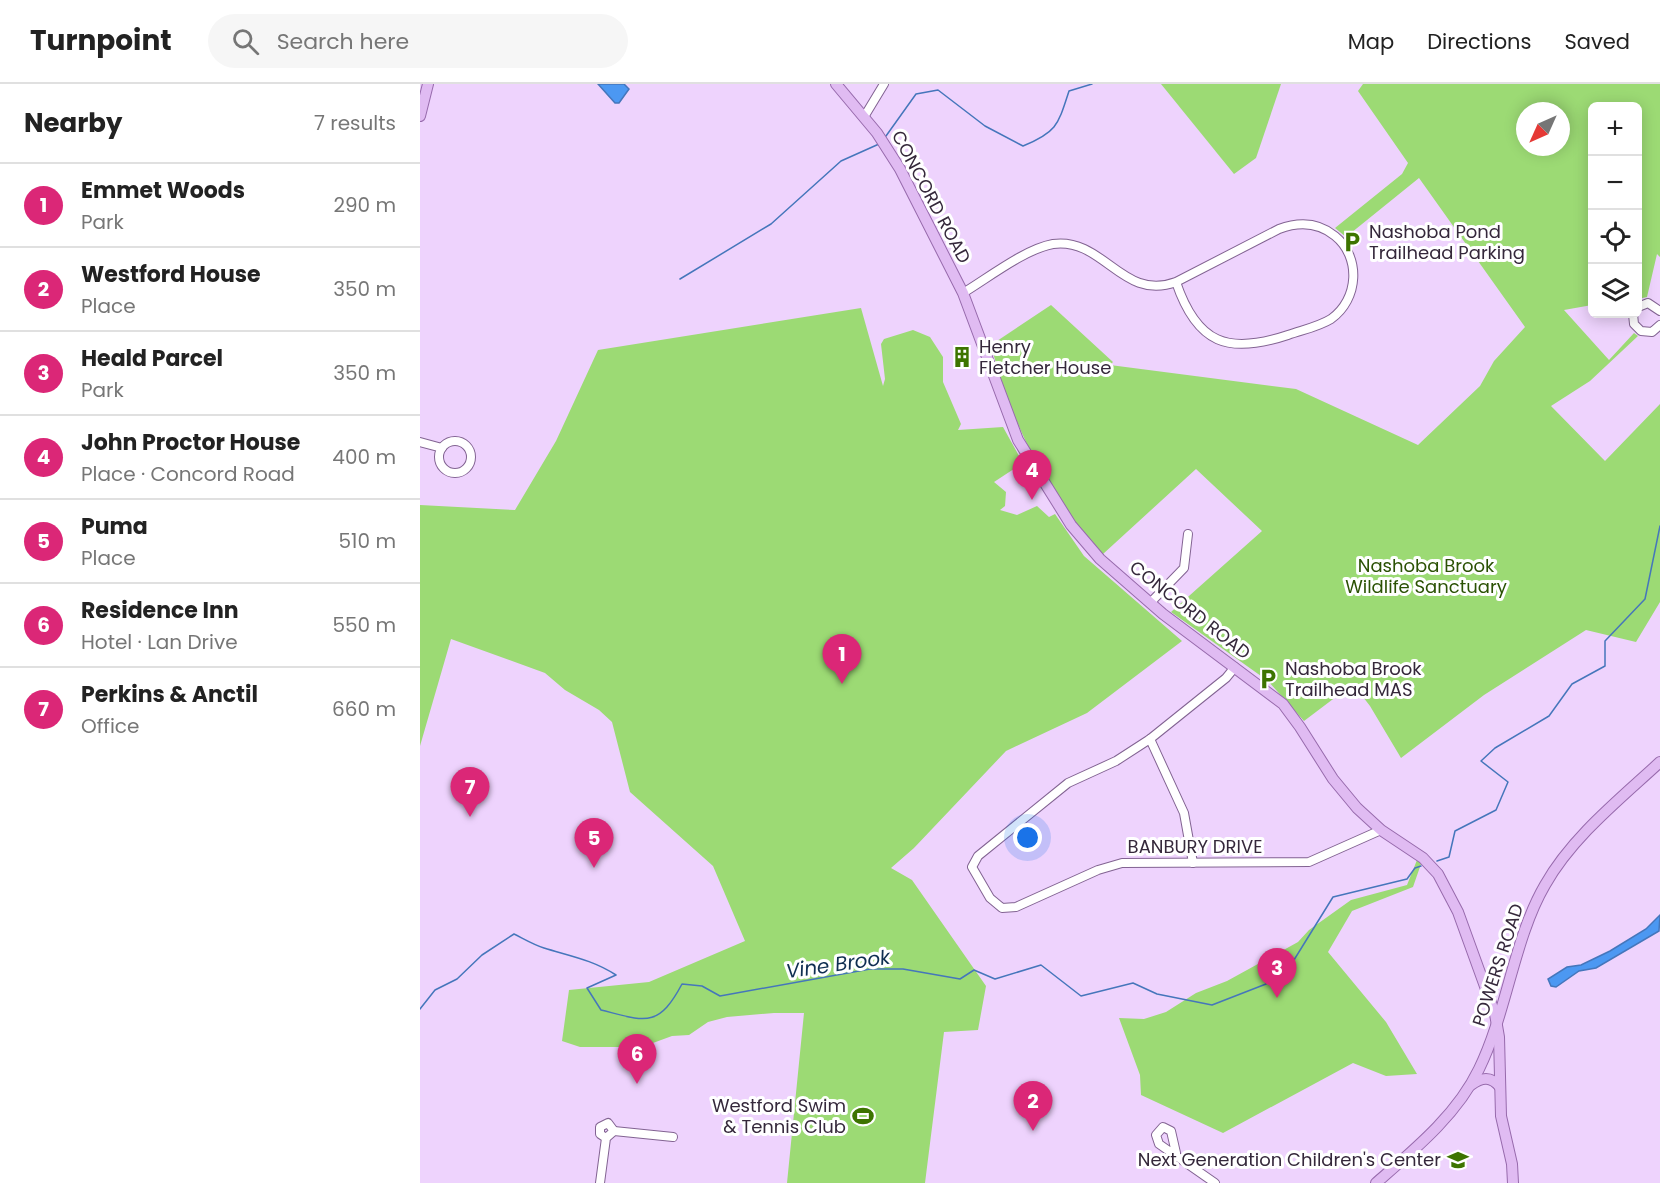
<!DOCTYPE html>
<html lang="en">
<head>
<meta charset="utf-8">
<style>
	body { margin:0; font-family:Poppins,sans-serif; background:#f6f6f6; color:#222 }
	.controls { position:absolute; right:18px; top:18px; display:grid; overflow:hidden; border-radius:9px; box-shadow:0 3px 15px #0003 }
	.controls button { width:54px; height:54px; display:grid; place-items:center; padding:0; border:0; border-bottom:2px solid #e0e0e0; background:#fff; color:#222; font:30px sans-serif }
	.compass { position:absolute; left:1096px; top:18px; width:54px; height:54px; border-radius:50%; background:#fff; box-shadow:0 3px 15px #0003; rotate:225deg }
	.you { position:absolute; left:608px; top:754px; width:21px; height:21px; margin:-15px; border:4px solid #fff; border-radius:50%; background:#1a73e8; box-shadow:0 0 0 9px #1a73e833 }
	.badge { display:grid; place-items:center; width:39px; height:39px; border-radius:50%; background:#db2777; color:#fff; font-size:20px; font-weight:700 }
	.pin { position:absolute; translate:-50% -50px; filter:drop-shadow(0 2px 3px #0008) }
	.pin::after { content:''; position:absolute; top:32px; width:21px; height:18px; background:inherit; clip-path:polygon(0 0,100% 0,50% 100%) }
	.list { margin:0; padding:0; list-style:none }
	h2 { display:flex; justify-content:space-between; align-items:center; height:78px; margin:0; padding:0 24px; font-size:26px }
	h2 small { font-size:20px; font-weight:400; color:#767676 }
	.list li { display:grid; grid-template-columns:39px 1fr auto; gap:18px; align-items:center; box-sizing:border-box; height:84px; padding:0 24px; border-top:2px solid #e0e0e0 }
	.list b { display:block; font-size:22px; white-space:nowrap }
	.list p { margin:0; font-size:20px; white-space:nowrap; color:#767676 }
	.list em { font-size:20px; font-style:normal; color:#767676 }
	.icon { flex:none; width:33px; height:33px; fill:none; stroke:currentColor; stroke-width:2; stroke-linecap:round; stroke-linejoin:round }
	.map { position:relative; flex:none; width:1240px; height:1099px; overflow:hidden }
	header { display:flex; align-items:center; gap:36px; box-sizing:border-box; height:84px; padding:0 30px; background:#fff; border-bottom:2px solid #e0e0e0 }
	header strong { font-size:28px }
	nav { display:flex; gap:33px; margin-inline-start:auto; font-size:21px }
	.search { width:420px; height:54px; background:#f6f6f6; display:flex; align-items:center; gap:15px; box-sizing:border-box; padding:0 21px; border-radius:33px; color:#767676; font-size:22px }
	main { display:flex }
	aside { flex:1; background:#fff }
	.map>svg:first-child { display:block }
	.green { fill:#9cda74; fill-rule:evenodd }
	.water { fill:#4c98f2; stroke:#4576bb; stroke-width:1.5 }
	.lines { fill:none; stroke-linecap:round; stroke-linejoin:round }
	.stream { stroke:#4576bb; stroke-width:1.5 }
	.minor-casing { stroke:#826392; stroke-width:10 }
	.major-casing { stroke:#976aac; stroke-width:12 }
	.minor { stroke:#fff; stroke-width:8 }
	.major { stroke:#e0bbf2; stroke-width:10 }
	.labels { text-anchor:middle; stroke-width:6; stroke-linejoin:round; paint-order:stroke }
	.street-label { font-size:18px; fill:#35283b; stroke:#fff }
	.poi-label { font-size:18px; fill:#35283b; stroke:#fff; text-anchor:start }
	.park-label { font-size:18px; fill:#2b5204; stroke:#fff }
	.water-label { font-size:20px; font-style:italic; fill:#0f2e51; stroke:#fff }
</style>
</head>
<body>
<header>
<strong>Turnpoint</strong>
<div class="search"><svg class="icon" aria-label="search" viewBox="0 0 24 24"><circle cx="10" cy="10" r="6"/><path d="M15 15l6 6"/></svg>Search here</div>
<nav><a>Map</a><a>Directions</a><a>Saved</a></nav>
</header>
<main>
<aside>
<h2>Nearby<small>7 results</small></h2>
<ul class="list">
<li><span class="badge">1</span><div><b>Emmet Woods</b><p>Park</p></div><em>290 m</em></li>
<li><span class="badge">2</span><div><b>Westford House</b><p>Place</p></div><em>350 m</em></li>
<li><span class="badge">3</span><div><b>Heald Parcel</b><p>Park</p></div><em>350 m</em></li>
<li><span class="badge">4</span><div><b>John Proctor House</b><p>Place · Concord Road</p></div><em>400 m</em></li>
<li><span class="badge">5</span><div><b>Puma</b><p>Place</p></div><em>510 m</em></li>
<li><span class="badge">6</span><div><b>Residence Inn</b><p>Hotel · Lan Drive</p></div><em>550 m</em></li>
<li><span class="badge">7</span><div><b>Perkins &amp; Anctil</b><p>Office</p></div><em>660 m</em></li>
</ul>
</aside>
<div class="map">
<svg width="1240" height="1099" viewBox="0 0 1240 1099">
	<rect width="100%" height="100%" fill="#eed3fd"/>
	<g class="green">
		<polygon points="741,0 861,0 836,74 814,90"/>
		<path d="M943,0h297v173l-3,-3 -10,43 -9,2v-193h-46v199l-28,5 45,50 25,-27 4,3 -48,45 -39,25 54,55 55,-57v198l-24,40 -50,-12 -102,65 -83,63 -31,-52 -17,-22 -49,37 -36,-40 -97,-69 91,-81 -66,-62 -93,85c-54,-52 -94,-137 -112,-209l60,-40 62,57 -3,3 186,24 122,56 62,-59 14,-25 31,-34 -106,-149 -73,59 -11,-9 67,-54 6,-11 -50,-72zM1105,27h36v36h-36z"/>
		<polygon points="441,224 463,302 465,295 461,260 464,255 493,246 510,253 523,273 523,298 541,340 538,346 583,343 603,379 574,398 586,408 585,422 580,426 597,431 617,422 629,433 635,430 664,472 762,557 667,629 586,667 494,764 471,784 492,796 566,902 558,946 524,948 505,1099 367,1099 384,929 354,929 307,933 288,938 269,951 252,952 222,963 160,963 142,957 149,906 229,898 325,857 293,782 210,708 192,638 179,626 145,606 125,589 31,555 0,662 0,421 95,426 136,357 178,266"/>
		<polygon points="997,776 1001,780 993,803 932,827 908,868 966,938 997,990 966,992 933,979 803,1049 721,1011 720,991 699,934 724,935 746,928 776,909 807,897 878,858 889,846 931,816 987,801"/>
	</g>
	<g class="water">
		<polygon points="178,0 204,0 209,5 199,19 195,19"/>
		<polygon points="1240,831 1239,847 1176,884 1159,887 1136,903 1131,902 1128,895 1147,883 1161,881 1190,867 1226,845"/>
	</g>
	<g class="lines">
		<g class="stream">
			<path d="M466,52l30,-42 22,-4 47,36 38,20c34,-14 35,-21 46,-55l23,-7"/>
			<polyline points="260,195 351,140 421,77 459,60"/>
			<polyline points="1017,777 1029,773 1035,747 1076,726 1088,698 1061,677 1075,664 1129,632 1152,600 1185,582 1185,557 1225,515 1240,442"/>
			<path d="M0,925l15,-19 22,-11 25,-24 32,-21c10,5 20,11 30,14 26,8 49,12 72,27l-29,13 14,22c44,11 57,19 81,-26l20,2 18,10 150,-27h33l57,10 14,-9 21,9 46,-14 40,31 52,-13 24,11 55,11 54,-21 23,-16 44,-71 74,-18 8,-11 6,-2"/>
		</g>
		<defs>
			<g id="minor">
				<polyline points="444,33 464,0"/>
				<path d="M543,209c25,-15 62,-44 90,-49 51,-7 69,58 123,38l103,-53c19,-7 39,-7 56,7 26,21 24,63 -4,83 -13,8 -29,11 -43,16 -60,20 -91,9 -112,-53"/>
				<polyline points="1218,223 1228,219 1240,227"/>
				<polyline points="1213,230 1214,240 1221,247 1232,248 1240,241"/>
				<circle cx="35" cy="373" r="16"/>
				<polyline points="0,358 22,364"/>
				<polyline points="730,519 764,484 768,450"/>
				<polyline points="815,583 806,594 730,655 696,677 648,699 558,772 552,783 570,814 582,824 596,823 678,786 702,779 889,778 961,746"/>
				<polyline points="730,655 764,729 773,779"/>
				<polyline points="194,1047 253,1053"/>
				<polyline points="756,1069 751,1047 743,1043 736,1051 739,1060 795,1099"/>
				<polyline points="180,1099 186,1054 194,1047 188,1039 180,1043 180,1050 186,1054"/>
			</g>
			<g id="major">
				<polyline points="416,0 457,49 480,85 543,209 598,356 651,441 680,475 743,530 863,620 880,643 913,695 937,724 961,746 1003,774 1018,790 1038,828 1075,930 1079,953 1081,1032 1092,1080 1093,1099"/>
				<polyline points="0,32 8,0"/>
				<path d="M1051,1001c11,-8 20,-9 29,2"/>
				<path d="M956,1099c38,-33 81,-68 103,-114 28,-57 35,-131 66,-184 27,-48 75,-86 115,-123"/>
			</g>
		</defs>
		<use href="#minor" class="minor-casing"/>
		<use href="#major" class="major-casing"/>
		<use href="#minor" class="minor"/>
		<use href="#major" class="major"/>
	</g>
	<defs>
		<symbol id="parking-bare" viewBox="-9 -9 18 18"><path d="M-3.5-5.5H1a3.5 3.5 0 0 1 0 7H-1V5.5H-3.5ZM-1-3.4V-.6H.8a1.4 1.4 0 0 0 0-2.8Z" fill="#3d7400" stroke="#fff" stroke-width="2.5" paint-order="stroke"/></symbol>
		<symbol id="building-bare" viewBox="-9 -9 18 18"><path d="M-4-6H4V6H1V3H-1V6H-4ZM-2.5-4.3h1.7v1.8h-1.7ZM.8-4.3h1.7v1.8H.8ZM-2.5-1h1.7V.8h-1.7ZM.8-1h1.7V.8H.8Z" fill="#3d7400" stroke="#fff" stroke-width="2.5" paint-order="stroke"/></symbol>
		<symbol id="stadium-bare" viewBox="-9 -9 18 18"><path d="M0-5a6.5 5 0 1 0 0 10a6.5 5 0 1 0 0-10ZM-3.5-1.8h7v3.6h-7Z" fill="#3d7400" stroke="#fff" stroke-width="2.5" paint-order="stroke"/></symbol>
		<symbol id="school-bare" viewBox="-9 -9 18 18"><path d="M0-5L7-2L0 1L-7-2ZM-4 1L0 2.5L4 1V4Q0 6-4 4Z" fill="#3d7400" stroke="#fff" stroke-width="2.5" paint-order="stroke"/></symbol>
	</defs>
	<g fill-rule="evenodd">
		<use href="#parking-bare" x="917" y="143" width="30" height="30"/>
		<use href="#building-bare" x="527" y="258" width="30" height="30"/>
		<use href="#parking-bare" x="833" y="580" width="30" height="30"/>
		<use href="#stadium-bare" x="428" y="1017" width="30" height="30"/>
		<use href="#school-bare" x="1023" y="1061" width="30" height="30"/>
	</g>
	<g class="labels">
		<g class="street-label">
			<text transform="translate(511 113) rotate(62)" y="6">CONCORD ROAD</text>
			<text transform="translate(770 526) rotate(38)" y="6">CONCORD ROAD</text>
			<text x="775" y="769">BANBURY DRIVE</text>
			<text transform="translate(1078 881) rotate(-72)" y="6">POWERS ROAD</text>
		</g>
		<g class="poi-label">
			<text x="949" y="154">Nashoba Pond<tspan x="949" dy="21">Trailhead Parking</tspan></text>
			<text x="559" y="269">Henry<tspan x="559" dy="21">Fletcher House</tspan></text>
			<text x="865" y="591">Nashoba Brook<tspan x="865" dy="21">Trailhead MAS</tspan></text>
			<text x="426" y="1028" text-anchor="end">Westford Swim<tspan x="426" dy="21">&amp; Tennis Club</tspan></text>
			<text x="1021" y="1082" text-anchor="end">Next Generation Children's Center</text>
		</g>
		<g class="park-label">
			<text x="1006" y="488">Nashoba Brook<tspan x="1006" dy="21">Wildlife Sanctuary</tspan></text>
		</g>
		<g class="water-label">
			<text transform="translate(418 880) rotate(-8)" y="7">Vine Brook</text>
		</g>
	</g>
</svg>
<div class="controls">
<button>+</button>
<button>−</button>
<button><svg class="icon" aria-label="locate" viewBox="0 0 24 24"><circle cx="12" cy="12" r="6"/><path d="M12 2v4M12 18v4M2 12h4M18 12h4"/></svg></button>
<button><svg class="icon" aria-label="layers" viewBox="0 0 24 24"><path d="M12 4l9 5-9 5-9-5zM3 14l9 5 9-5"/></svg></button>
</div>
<svg class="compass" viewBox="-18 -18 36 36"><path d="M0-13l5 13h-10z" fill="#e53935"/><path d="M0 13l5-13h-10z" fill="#767676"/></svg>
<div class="you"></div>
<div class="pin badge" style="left:422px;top:600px">1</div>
<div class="pin badge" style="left:613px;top:1047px">2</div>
<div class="pin badge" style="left:857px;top:914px">3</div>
<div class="pin badge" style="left:612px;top:416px">4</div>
<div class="pin badge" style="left:174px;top:784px">5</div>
<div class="pin badge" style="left:217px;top:1000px">6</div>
<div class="pin badge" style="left:50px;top:733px">7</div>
</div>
</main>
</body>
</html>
